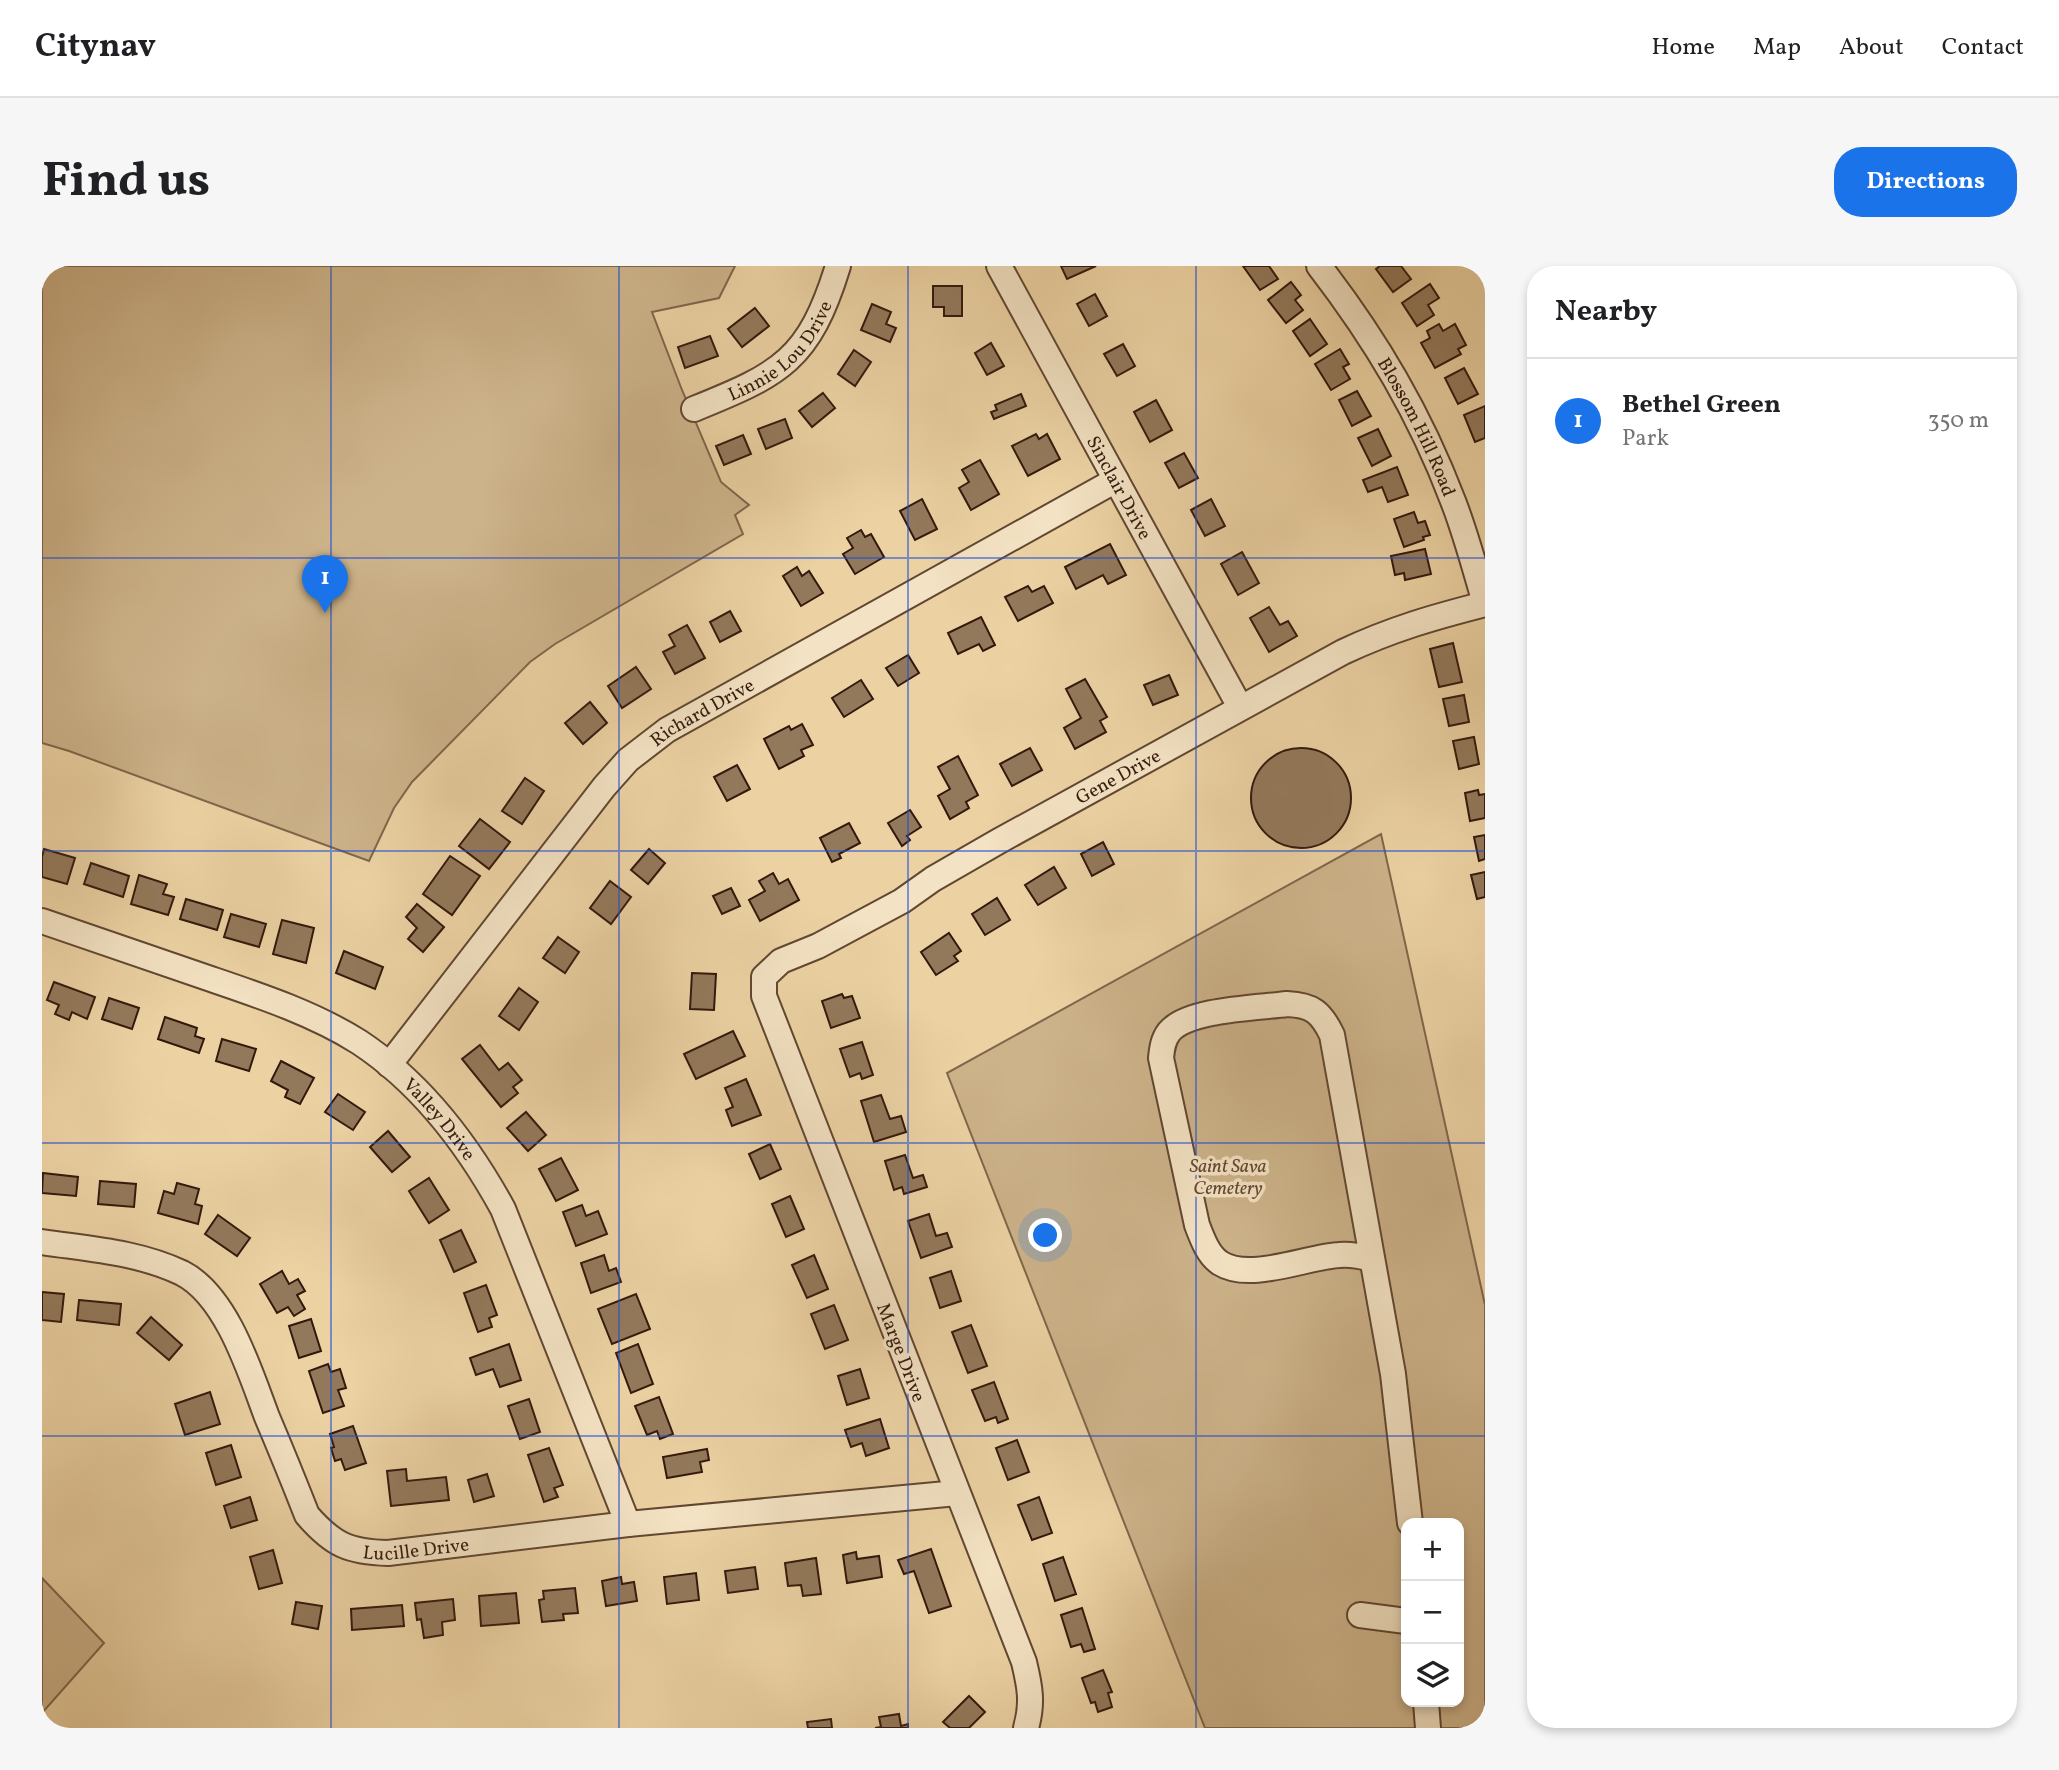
<!DOCTYPE html>
<html lang="en">
<head>
<meta charset="utf-8">
<style>
	body { margin:0; font-family:Vollkorn,serif; background:#f6f6f6; color:#202124 }
	.controls { position:absolute; right:21px; bottom:21px; display:grid; overflow:hidden; border-radius:14px; box-shadow:0 4px 10px #0003 }
	.controls button { width:63px; height:63px; display:grid; place-items:center; padding:0; border:0; border-bottom:2px solid #e0e0e0; background:#fff; color:#202124; font:35px sans-serif }
	.you { position:absolute; left:1004px; top:970px; width:24px; height:24px; margin:-18px; border:5px solid #fff; border-radius:50%; background:#1a73e8; box-shadow:0 0 0 10px #1a73e833 }
	.badge { display:grid; place-items:center; width:46px; height:46px; border-radius:50%; background:#1a73e8; color:#fff; font-size:23px; font-weight:700 }
	.pin { position:absolute; translate:-50% -58px; filter:drop-shadow(0 2px 4px #0008) }
	.pin::after { content:''; position:absolute; top:37px; width:24px; height:21px; background:inherit; clip-path:polygon(0 0,100% 0,50% 100%) }
	.list { margin:0; padding:0; list-style:none }
	h2 { display:flex; justify-content:space-between; align-items:center; height:91px; margin:0; padding:0 28px; font-size:30px }
	h2 small { font-size:23px; font-weight:400; color:#757577 }
	.list li { display:grid; grid-template-columns:46px 1fr auto; gap:21px; align-items:center; box-sizing:border-box; height:126px; padding:0 28px; border-top:2px solid #e0e0e0 }
	.list b { display:block; font-size:26px; white-space:nowrap }
	.list p { margin:0; font-size:23px; white-space:nowrap; color:#757577 }
	.list em { font-size:23px; font-style:normal; color:#757577 }
	.icon { flex:none; width:38px; height:38px; fill:none; stroke:currentColor; stroke-width:2; stroke-linecap:round; stroke-linejoin:round }
	.map { position:relative; flex:none; width:1443px; height:1462px; overflow:hidden; border-radius:28px }
	header { display:flex; align-items:center; gap:42px; box-sizing:border-box; height:98px; padding:0 35px; background:#fff; border-bottom:2px solid #e0e0e0 }
	header strong { font-size:33px }
	nav { display:flex; gap:38px; margin-inline-start:auto; font-size:24px }
	.intro { display:flex; align-items:center; justify-content:space-between; box-sizing:border-box; height:168px; padding:0 42px }
	h1 { margin:0; font-size:49px }
	.button { padding:18px 32px; border-radius:28px; background:#1a73e8; color:#fff; font-size:24px; font-weight:700 }
	main { display:flex; gap:42px; padding:0 42px }
	aside { flex:1; background:#fff; border-radius:28px; box-shadow:0 4px 10px #0003 }
	.map>svg:first-child { display:block }
	.green { fill:#cdb38a; stroke:#80664c; stroke-width:2; fill-rule:evenodd }
	.building { fill:#93795b; stroke:#33190d; stroke-width:2 }
	.lines { fill:none; stroke-linecap:round; stroke-linejoin:round }
	.minor-casing { stroke:#614732; stroke-width:28 }
	.minor { stroke:#f3e2c3; stroke-width:24 }
	.grid { fill:none; stroke:#1d4ed8; stroke-width:2; stroke-opacity:0.55 }
	.labels { text-anchor:middle; stroke-width:7; stroke-linejoin:round; paint-order:stroke }
	.street-label { font-size:19px; fill:#33190d; stroke:#f3e2c3 }
	.park-label { font-size:19px; font-style:italic; fill:#614732; stroke:#f3e2c3 }
</style>
</head>
<body>
<header>
<strong>Citynav</strong>
<nav><a>Home</a><a>Map</a><a>About</a><a>Contact</a></nav>
</header>
<div class="intro"><h1>Find us</h1><a class="button">Directions</a></div>
<main>
<div class="map">
<svg width="1443" height="1462" viewBox="0 0 1443 1462">
	<rect width="100%" height="100%" fill="#ecd2a3"/>
	<filter id="stains"><feTurbulence type="fractalNoise" baseFrequency=".00286" numOctaves="4"/><feColorMatrix values="0 0 0 0 .2 0 0 0 0 .09 0 0 0 0 .02 0 0 0 .5 -.17"/></filter>
	<radialGradient id="worn" r=".72"><stop offset=".6" stop-color="#630" stop-opacity="0"/><stop offset="1" stop-color="#630" stop-opacity=".3"/></radialGradient>
	<g class="green">
		<polygon points="0,0 693,0 677,32 610,46 640,124 679,216 707,239 693,249 701,268 513,378 488,396 370,516 352,542 327,595 27,485 0,477"/>
		<path d="M1339,568l104,471v423h-280l-258,-655zM1364,1257h53v179h-53z"/>
		<polygon points="0,1312 62,1377 0,1447"/>
	</g>
	<g class="building">
		<polygon points="1019,0 1054,0 1025,13"/>
		<polygon points="1201,0 1227,0 1236,13 1218,24"/>
		<polygon points="1338,0 1359,0 1369,13 1351,26 1334,3"/>
		<polygon points="1249,16 1259,29 1253,34 1261,44 1244,57 1226,34"/>
		<polygon points="1388,18 1397,32 1386,39 1392,49 1375,60 1360,37"/>
		<polygon points="891,20 920,20 920,50 902,50 902,41 891,41"/>
		<polygon points="1053,28 1065,50 1047,60 1035,38"/>
		<polygon points="830,38 849,46 844,58 854,62 848,76 819,64"/>
		<polygon points="713,42 727,60 700,81 686,63"/>
		<polygon points="1268,53 1285,78 1268,90 1251,65"/>
		<polygon points="1397,58 1401,65 1413,58 1424,79 1416,83 1419,88 1393,102 1379,77 1388,72 1385,65"/>
		<polygon points="668,70 676,90 643,102 636,81"/>
		<polygon points="949,77 962,100 945,109 933,87"/>
		<polygon points="1081,78 1093,100 1075,110 1062,88"/>
		<polygon points="1298,83 1307,98 1301,101 1308,113 1289,124 1273,98"/>
		<polygon points="812,84 829,96 813,120 796,108"/>
		<polygon points="1422,102 1436,128 1416,138 1403,112"/>
		<polygon points="1315,125 1329,150 1310,160 1297,134"/>
		<polygon points="781,127 793,142 770,161 757,145"/>
		<polygon points="979,128 984,140 952,153 949,146 955,144 953,139"/>
		<polygon points="1114,134 1130,164 1108,176 1092,146"/>
		<polygon points="1443,140 1443,172 1433,176 1422,149"/>
		<polygon points="743,153 750,172 724,183 716,163"/>
		<polygon points="1336,163 1349,190 1330,200 1316,172"/>
		<polygon points="994,168 997,173 1005,168 1018,193 986,210 970,180"/>
		<polygon points="701,169 709,188 682,199 674,180"/>
		<polygon points="1142,187 1156,212 1137,222 1123,197"/>
		<polygon points="938,194 957,228 929,244 917,222 927,216 920,204"/>
		<polygon points="1355,201 1366,229 1346,236 1340,221 1326,226 1321,214"/>
		<polygon points="880,233 895,263 873,274 858,245"/>
		<polygon points="1169,233 1183,260 1163,270 1149,244"/>
		<polygon points="1372,246 1376,257 1383,255 1388,269 1381,271 1382,274 1362,281 1352,253"/>
		<polygon points="819,264 823,271 829,268 842,291 813,308 801,288 811,282 805,272"/>
		<polygon points="1068,278 1084,309 1066,318 1061,309 1034,323 1023,301"/>
		<polygon points="1383,283 1389,308 1363,314 1362,307 1353,309 1349,290"/>
		<polygon points="1200,286 1217,317 1196,329 1179,298"/>
		<polygon points="755,301 760,310 767,305 781,327 759,340 741,310"/>
		<polygon points="986,320 990,326 1002,320 1011,337 976,355 963,331"/>
		<polygon points="1227,341 1238,359 1246,355 1255,370 1227,386 1208,352"/>
		<polygon points="688,345 699,365 678,376 668,356"/>
		<polygon points="939,351 953,379 941,385 937,378 916,388 906,367"/>
		<polygon points="645,359 663,392 633,408 621,386 633,380 627,369"/>
		<polygon points="1411,377 1420,416 1397,421 1388,383"/>
		<polygon points="866,389 877,407 856,420 844,402"/>
		<polygon points="594,401 609,423 580,442 566,420"/>
		<polygon points="1127,409 1136,429 1111,439 1102,419"/>
		<polygon points="1043,413 1065,451 1058,455 1064,466 1033,483 1022,462 1039,452 1024,423"/>
		<polygon points="819,414 831,433 802,451 790,432"/>
		<polygon points="1422,429 1427,456 1407,460 1401,433"/>
		<polygon points="548,436 565,457 541,478 523,457"/>
		<polygon points="760,458 771,479 759,484 762,490 737,503 722,473 747,460 749,464"/>
		<polygon points="1432,471 1437,498 1417,503 1411,475"/>
		<circle cx="1259" cy="532" r="50"/>
		<polygon points="988,482 1000,504 970,520 958,498"/>
		<polygon points="916,490 936,529 924,536 927,542 908,553 896,530 908,523 896,501"/>
		<polygon points="695,499 708,523 685,535 672,511"/>
		<polygon points="483,512 502,525 480,558 460,545"/>
		<polygon points="1436,524 1437,529 1443,528 1443,552 1428,555 1423,527"/>
		<polygon points="868,544 879,561 865,570 868,574 860,580 846,557"/>
		<polygon points="438,553 468,576 447,603 417,580"/>
		<polygon points="807,557 818,577 797,588 799,592 790,596 778,572"/>
		<polygon points="1443,569 1443,593 1437,595 1432,571"/>
		<polygon points="1061,576 1072,598 1050,610 1039,588"/>
		<polygon points="2,583 33,592 25,618 0,611 0,591"/>
		<polygon points="607,583 623,597 606,618 589,604"/>
		<polygon points="408,590 438,610 410,649 381,628"/>
		<polygon points="49,597 87,610 81,631 42,618"/>
		<polygon points="1012,601 1024,622 996,639 983,619"/>
		<polygon points="1443,606 1443,631 1435,633 1429,609"/>
		<polygon points="731,607 737,618 746,613 757,634 718,655 707,634 723,625 717,615"/>
		<polygon points="97,609 125,618 121,628 132,631 126,649 89,638"/>
		<polygon points="568,615 589,631 569,658 548,642"/>
		<polygon points="689,622 698,640 680,648 671,630"/>
		<polygon points="955,632 968,654 943,669 930,648"/>
		<polygon points="144,633 181,644 175,664 138,653"/>
		<polygon points="375,638 402,661 381,686 366,673 375,662 364,651"/>
		<polygon points="189,648 224,658 217,681 182,671"/>
		<polygon points="240,654 272,662 264,697 231,688"/>
		<polygon points="907,667 919,685 912,690 916,695 894,709 879,686"/>
		<polygon points="516,671 537,686 523,707 501,692"/>
		<polygon points="302,685 341,701 333,723 294,707"/>
		<polygon points="650,707 674,708 672,744 648,743"/>
		<polygon points="12,716 53,731 45,753 30,746 27,754 13,748 17,739 5,734"/>
		<polygon points="477,722 496,736 477,764 457,750"/>
		<polygon points="800,728 802,732 810,730 818,752 789,762 780,735"/>
		<polygon points="67,732 97,742 90,763 60,753"/>
		<polygon points="123,751 155,762 153,770 162,773 157,787 116,773"/>
		<polygon points="691,765 703,790 654,813 642,788"/>
		<polygon points="180,773 214,783 207,805 174,795"/>
		<polygon points="820,776 831,809 820,813 818,807 808,811 798,783"/>
		<polygon points="438,779 457,804 466,797 480,814 471,821 476,827 459,841 420,793"/>
		<polygon points="239,795 272,812 258,838 243,831 246,824 229,815"/>
		<polygon points="704,813 719,849 690,860 684,844 691,841 683,822"/>
		<polygon points="296,828 323,846 311,864 283,846"/>
		<polygon points="839,829 848,853 859,850 864,866 832,876 819,835"/>
		<polygon points="484,846 504,869 486,885 465,862"/>
		<polygon points="346,865 368,891 350,906 328,881"/>
		<polygon points="728,878 739,903 718,913 707,888"/>
		<polygon points="863,889 871,912 881,909 885,921 862,928 860,921 852,924 843,895"/>
		<polygon points="519,892 536,924 514,935 497,903"/>
		<polygon points="1,907 36,911 34,930 0,927"/>
		<polygon points="387,912 407,944 387,957 367,925"/>
		<polygon points="58,915 94,918 92,941 56,938"/>
		<polygon points="135,917 157,923 153,938 160,940 156,958 116,947 122,925 132,928"/>
		<polygon points="748,930 762,963 744,971 730,938"/>
		<polygon points="540,939 544,950 556,945 565,968 534,980 521,946"/>
		<polygon points="887,948 894,970 905,967 910,981 879,992 866,955"/>
		<polygon points="176,949 208,972 195,990 163,968"/>
		<polygon points="419,964 434,996 412,1006 398,974"/>
		<polygon points="562,989 567,1005 574,1002 579,1016 549,1027 539,997"/>
		<polygon points="772,989 786,1023 765,1032 750,999"/>
		<polygon points="240,1005 247,1018 256,1013 263,1025 255,1029 263,1043 252,1050 246,1041 235,1047 218,1018"/>
		<polygon points="909,1005 919,1035 898,1042 888,1012"/>
		<polygon points="444,1019 455,1049 447,1052 450,1061 436,1066 422,1027"/>
		<polygon points="0,1026 22,1028 19,1056 0,1054"/>
		<polygon points="594,1028 608,1063 570,1078 556,1043"/>
		<polygon points="37,1034 79,1038 77,1059 35,1054"/>
		<polygon points="792,1039 806,1074 783,1083 769,1048"/>
		<polygon points="109,1051 140,1079 127,1094 95,1067"/>
		<polygon points="269,1053 279,1085 257,1092 247,1060"/>
		<polygon points="929,1059 945,1100 926,1107 910,1066"/>
		<polygon points="467,1078 479,1114 458,1121 451,1103 434,1109 428,1092"/>
		<polygon points="596,1078 611,1118 589,1127 574,1087"/>
		<polygon points="286,1098 289,1106 298,1103 304,1122 296,1124 302,1140 281,1147 267,1105"/>
		<polygon points="818,1103 827,1132 805,1139 796,1110"/>
		<polygon points="952,1116 966,1153 956,1157 954,1151 943,1155 930,1124"/>
		<polygon points="168,1126 178,1158 143,1169 133,1138"/>
		<polygon points="617,1131 631,1168 618,1173 615,1165 605,1169 593,1140"/>
		<polygon points="487,1133 498,1166 478,1173 466,1140"/>
		<polygon points="838,1153 847,1182 824,1190 820,1177 809,1181 803,1164"/>
		<polygon points="311,1160 324,1197 303,1204 299,1193 293,1195 289,1182 292,1181 288,1168"/>
		<polygon points="975,1174 987,1206 966,1214 954,1182"/>
		<polygon points="189,1179 199,1211 174,1219 164,1187"/>
		<polygon points="507,1182 521,1219 512,1222 516,1231 502,1236 486,1189"/>
		<polygon points="665,1183 667,1194 658,1196 660,1206 625,1212 621,1191"/>
		<polygon points="364,1203 365,1215 404,1211 407,1234 349,1240 345,1205"/>
		<polygon points="445,1208 452,1230 432,1236 426,1214"/>
		<polygon points="208,1231 215,1254 189,1262 182,1240"/>
		<polygon points="997,1231 1010,1267 990,1274 976,1239"/>
		<polygon points="889,1283 909,1340 887,1347 872,1305 862,1308 856,1294"/>
		<polygon points="231,1284 240,1317 217,1323 208,1291"/>
		<polygon points="814,1286 815,1293 837,1290 840,1311 805,1317 801,1289"/>
		<polygon points="1021,1291 1034,1328 1013,1335 1001,1298"/>
		<polygon points="774,1292 779,1328 761,1330 759,1319 746,1320 743,1297"/>
		<polygon points="713,1301 716,1323 686,1327 683,1305"/>
		<polygon points="654,1307 657,1334 625,1338 622,1311"/>
		<polygon points="579,1311 580,1318 592,1316 595,1335 564,1340 560,1315"/>
		<polygon points="533,1322 536,1347 521,1348 522,1354 500,1356 497,1334 502,1333 501,1325"/>
		<polygon points="474,1327 477,1357 439,1360 437,1330"/>
		<polygon points="411,1333 413,1354 400,1356 401,1369 382,1372 379,1353 375,1354 373,1337"/>
		<polygon points="254,1336 280,1340 276,1363 250,1358"/>
		<polygon points="360,1339 362,1360 310,1364 309,1343"/>
		<polygon points="1040,1342 1053,1383 1042,1386 1039,1378 1029,1381 1019,1349"/>
		<polygon points="1061,1404 1070,1426 1066,1427 1070,1441 1056,1446 1053,1436 1049,1437 1040,1412"/>
		<polygon points="927,1430 943,1446 927,1462 908,1462 901,1456"/>
		<polygon points="857,1448 859,1460 866,1458 866,1462 833,1462 839,1461 837,1451"/>
		<polygon points="789,1453 790,1462 766,1462 765,1456"/>
	</g>
	<g class="lines">
		<defs>
			<g id="minor">
				<path id="s1" d="M957,0l241,441"/>
				<path id="s2" d="M1277,0c57,74 101,148 134,235 13,33 22,68 32,102"/>
				<path id="s3" d="M652,143c87,-35 115,-49 144,-143"/>
				<path id="s4" d="M0,655c55,19 110,38 166,57 50,17 105,35 151,64 62,41 109,103 144,167l125,315"/>
				<path id="s5" d="M347,799l215,-278 24,-27 39,-30 449,-250"/>
				<path id="s6" d="M0,976c47,7 96,10 140,31 45,23 68,99 85,144 14,33 27,65 40,98 26,30 42,37 81,38l240,-29 329,-31"/>
				<path d="M1330,993c-11,-3 -21,-5 -33,-4 -33,2 -89,27 -119,8 -12,-8 -18,-25 -23,-38l-36,-167c1,-10 2,-18 8,-26 19,-23 88,-24 118,-28 25,1 34,8 45,31l61,339 17,149"/>
				<polyline points="1318,1349 1364,1355"/>
				<polyline points="1384,1436 1386,1462"/>
				<path id="s7" d="M984,1462c7,-25 4,-41 -2,-66l-260,-666v-19l17,-16 37,-15 84,-45 31,-22 66,-38 344,-189c49,-23 91,-35 142,-48"/>
			</g>
		</defs>
		<use href="#minor" class="minor-casing"/>
		<use href="#minor" class="minor"/>
	</g>
	<path class="grid" d="M289,0v1462M577,0v1462M866,0v1462M1154,0v1462M0,292h1443M0,585h1443M0,877h1443M0,1170h1443"/>
	<g class="labels">
		<g class="street-label">
			<text dy="7" stroke="none"><textPath href="#s3" startOffset="107">Linnie Lou Drive</textPath></text>
			<text dy="7" stroke="none"><textPath href="#s2" startOffset="189">Blossom Hill Road</textPath></text>
			<text dy="7" stroke="none"><textPath href="#s1" startOffset="252">Sinclair Drive</textPath></text>
			<text dy="7" stroke="none"><textPath href="#s5" startOffset="476">Richard Drive</textPath></text>
			<text dy="7" stroke="none"><textPath href="#s7" startOffset="1209">Gene Drive</textPath></text>
			<text dy="7" stroke="none"><textPath href="#s4" startOffset="452">Valley Drive</textPath></text>
			<text transform="translate(860 1086) rotate(69)" y="7">Marge Drive</text>
			<text dy="7" stroke="none"><textPath href="#s6" startOffset="542">Lucille Drive</textPath></text>
		</g>
		<g class="park-label">
			<text x="1186" y="906">Saint Sava<tspan x="1186" dy="22">Cemetery</tspan></text>
		</g>
	</g>
	<rect width="100%" height="100%" filter="url(#stains)"/>
	<rect width="100%" height="100%" fill="url(#worn)"/>
</svg>
<div class="controls">
<button>+</button>
<button>−</button>
<button><svg class="icon" aria-label="layers" viewBox="0 0 24 24"><path d="M12 4l9 5-9 5-9-5zM3 14l9 5 9-5"/></svg></button>
</div>
<div class="you"></div>
<div class="pin badge" style="left:283px;top:347px">1</div>
</div>
<aside>
<h2>Nearby<small></small></h2>
<ul class="list">
<li><span class="badge">1</span><div><b>Bethel Green</b><p>Park</p></div><em>350 m</em></li>
</ul>
</aside>
</main>
</body>
</html>
